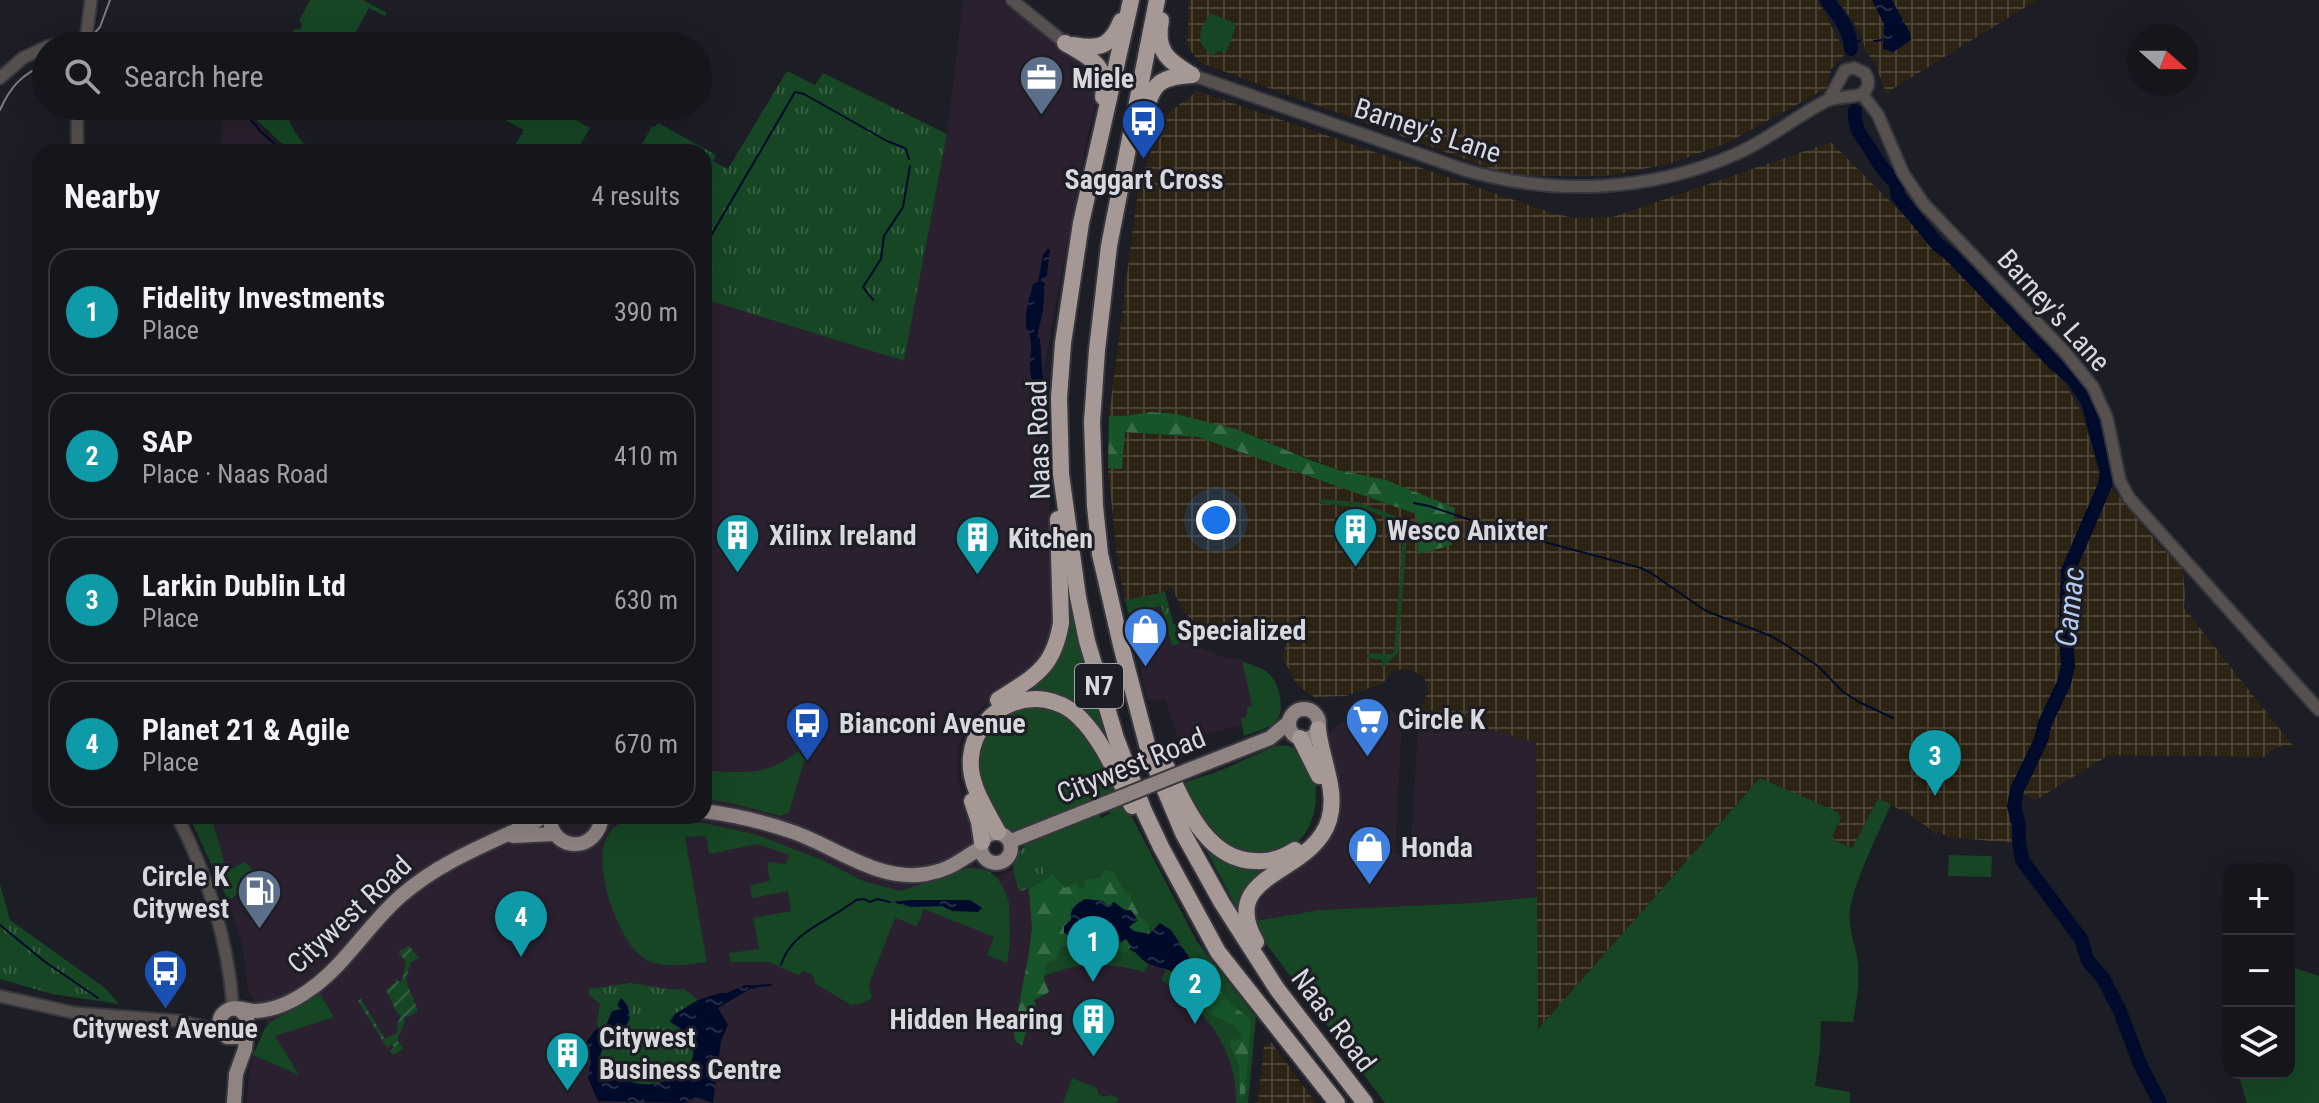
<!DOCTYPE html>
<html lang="en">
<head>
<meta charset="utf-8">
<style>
	body { margin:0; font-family:"Roboto Condensed",sans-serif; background:#222329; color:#f1f3f6 }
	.controls { position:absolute; right:24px; bottom:24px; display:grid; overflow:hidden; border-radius:16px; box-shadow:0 8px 32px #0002 }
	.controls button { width:72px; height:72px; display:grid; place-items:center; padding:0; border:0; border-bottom:2px solid #34353b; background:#15161c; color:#f1f3f6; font:40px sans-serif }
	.compass { position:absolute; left:2127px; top:24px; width:72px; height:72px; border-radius:50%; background:#15161c; box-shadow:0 8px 32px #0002; rotate:111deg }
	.you { position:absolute; left:1216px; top:520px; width:28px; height:28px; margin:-20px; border:6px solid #fff; border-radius:50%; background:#1a73e8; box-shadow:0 0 0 12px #1a73e833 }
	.badge { display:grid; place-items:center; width:52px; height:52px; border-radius:50%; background:#fd8ec0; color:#fff; font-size:26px; font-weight:700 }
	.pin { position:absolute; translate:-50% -66px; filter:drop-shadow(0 2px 4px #0008) }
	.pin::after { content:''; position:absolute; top:42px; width:28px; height:24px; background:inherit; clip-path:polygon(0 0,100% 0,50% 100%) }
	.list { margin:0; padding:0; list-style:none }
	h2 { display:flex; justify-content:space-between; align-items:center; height:104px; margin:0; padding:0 32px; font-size:34px }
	h2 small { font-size:26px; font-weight:400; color:#9d9fa3 }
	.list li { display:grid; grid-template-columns:52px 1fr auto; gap:24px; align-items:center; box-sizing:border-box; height:128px; margin:0 16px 16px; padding:0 16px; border:2px solid #34353b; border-radius:24px }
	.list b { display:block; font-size:30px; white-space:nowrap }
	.list p { margin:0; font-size:26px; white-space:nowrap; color:#9d9fa3 }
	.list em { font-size:26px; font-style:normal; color:#9d9fa3 }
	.icon { flex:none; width:44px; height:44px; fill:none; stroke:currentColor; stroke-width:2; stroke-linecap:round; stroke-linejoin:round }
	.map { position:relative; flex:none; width:2319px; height:1103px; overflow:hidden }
	.search { position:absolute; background:#15161c; box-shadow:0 8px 32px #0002; left:32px; top:32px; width:680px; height:88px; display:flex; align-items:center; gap:20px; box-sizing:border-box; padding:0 28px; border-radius:44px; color:#9d9fa3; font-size:30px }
	.panel { position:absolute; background:#15161c; box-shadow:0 8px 32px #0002; left:32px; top:144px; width:680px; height:680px; border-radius:24px }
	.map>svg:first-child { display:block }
	.commercial { fill:#2a202f }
	.industrial { fill:url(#industrial-grid) }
	.grass { fill:#164624 }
	.forest { fill:url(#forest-firs) }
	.park { fill:url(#park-tufts) }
	.garden { fill:url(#garden-furrows) }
	.water { fill:url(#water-ripples) }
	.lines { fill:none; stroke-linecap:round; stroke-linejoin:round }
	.stream { stroke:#000a2a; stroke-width:2 }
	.river { stroke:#000a2a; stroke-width:14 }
	.minor-casing { stroke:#36373f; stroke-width:15 }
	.major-casing { stroke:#36373f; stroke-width:18 }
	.highway-casing { stroke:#36373f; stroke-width:20 }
	.minor { stroke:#56514f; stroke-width:11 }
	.major { stroke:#8f8481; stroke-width:14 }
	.highway { stroke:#a69995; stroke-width:16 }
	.tram { stroke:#7b7c83; stroke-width:2 }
	.major-bridge-casing { stroke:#36373f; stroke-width:18; stroke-linecap:butt }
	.major-bridge { stroke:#8f8481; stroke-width:14 }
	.labels { text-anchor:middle; stroke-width:6; stroke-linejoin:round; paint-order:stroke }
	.shield { fill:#1c1d25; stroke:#a0a1a7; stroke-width:2 }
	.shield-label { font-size:26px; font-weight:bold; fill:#d8d9df }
	.poi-label { font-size:28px; font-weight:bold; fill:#d8d9df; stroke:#1c1d25; text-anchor:start }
	.street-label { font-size:28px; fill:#d8d9df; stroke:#1c1d25 }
	.water-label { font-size:30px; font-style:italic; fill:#b2ccf1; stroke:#1c1d25 }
</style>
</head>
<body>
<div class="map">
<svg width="2319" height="1103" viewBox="0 0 2319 1103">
	<defs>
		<pattern id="industrial-grid" width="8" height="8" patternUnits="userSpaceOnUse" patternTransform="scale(2)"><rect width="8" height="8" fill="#2c2313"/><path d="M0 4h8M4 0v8" fill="none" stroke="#4a4235"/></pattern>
		<pattern id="forest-firs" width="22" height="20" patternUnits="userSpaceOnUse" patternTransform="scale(2)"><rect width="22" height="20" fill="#18542a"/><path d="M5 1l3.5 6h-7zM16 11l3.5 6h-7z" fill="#396c48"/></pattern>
		<pattern id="park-tufts" width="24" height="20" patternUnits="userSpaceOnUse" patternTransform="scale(2)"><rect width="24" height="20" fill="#164624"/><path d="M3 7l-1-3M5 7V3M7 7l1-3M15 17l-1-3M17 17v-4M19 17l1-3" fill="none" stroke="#376043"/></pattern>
		<pattern id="garden-furrows" width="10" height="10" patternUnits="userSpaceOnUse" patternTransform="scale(2)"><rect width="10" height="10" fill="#164624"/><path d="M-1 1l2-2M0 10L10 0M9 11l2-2" fill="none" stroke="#376043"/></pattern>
		<pattern id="water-ripples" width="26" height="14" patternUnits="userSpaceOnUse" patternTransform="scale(2)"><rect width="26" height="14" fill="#000a2a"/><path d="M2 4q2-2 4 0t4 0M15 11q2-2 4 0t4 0" fill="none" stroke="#242d48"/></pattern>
	</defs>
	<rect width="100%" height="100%" fill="#1c1d25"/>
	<g class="commercial">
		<polygon points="963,0 1001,0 1102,71 1097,103 1089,129 1041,384 1051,534 1053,634 1041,665 973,714 958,747 957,776 963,802 971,813 975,842 966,850 970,855 974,867 985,868 997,877 1013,870 1015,857 1025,844 1097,812 1101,818 1110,814 1109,811 1125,804 1196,940 1256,1017 1248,1103 247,1103 248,1080 253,1055 298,1074 248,991 243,948 228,901 260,878 227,872 209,816 704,816 704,299 904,361 947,134"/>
		<polygon points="224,106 238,106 285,152 220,152"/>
		<polygon points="1165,592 1175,631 1199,647 1223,657 1243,660 1253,705 1245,725 1178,740 1165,698 1149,701 1146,694 1125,600"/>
		<polygon points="1383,708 1394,711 1402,722 1395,854 1417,854 1411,846 1419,709 1432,710 1442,715 1536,743 1537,897 1472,903 1320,910 1255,921 1257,907 1263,896 1282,875 1305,860 1338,797 1336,771 1329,753 1327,738 1330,733 1338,724 1359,713"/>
	</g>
	<g class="industrial">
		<polygon points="1189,0 1817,0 1846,53 1831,69 1827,88 1727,143 1669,164 1606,176 1511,176 1201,63 1187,47"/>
		<polygon points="1838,0 2037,0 1886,93 1875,63 1865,50 1862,35"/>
		<polygon points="1197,91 1552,213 1574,218 1613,217 1831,142 2027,339 2066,385 2082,413 2099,473 2160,546 2180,565 2183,572 2185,595 2184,608 2294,747 2286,745 2275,748 2264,757 2109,755 2036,800 2021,793 2017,805 2017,828 2013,843 1948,837 1938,831 1936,836 1930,829 1909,814 1878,799 1853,848 1831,839 1841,819 1760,778 1537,1030 1536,743 1441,715 1432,710 1419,709 1428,693 1427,684 1422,675 1407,669 1394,670 1382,684 1346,696 1314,697 1297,685 1282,656 1287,643 1267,623 1253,630 1239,641 1221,640 1206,633 1183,611 1171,586 1165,592 1125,600 1118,566 1108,468 1122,468 1125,432 1198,437 1416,514 1455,508 1386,480 1338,470 1236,429 1166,413 1151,412 1123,416 1109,416 1138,189 1162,118"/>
		<polygon points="1271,1042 1316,1103 1258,1103 1264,1045"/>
	</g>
	<g class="grass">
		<polygon points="310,0 363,0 387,13 385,16 369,8 348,46 284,46 294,29 298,30 302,27 302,23 299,21"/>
		<path d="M1210,13l25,10 1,3 -10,27 -8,-2 -5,5c-19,-13 -14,-26 -3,-43z"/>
		<path d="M238,106h44c9,18 16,38 35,46h-21l-17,-11 -31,-29 -2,2z"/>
		<polygon points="490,106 551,106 590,128 576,152 517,152 512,150 524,130 498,116 500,112"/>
		<polygon points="1320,499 1358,502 1403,519 1408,523 1398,653 1382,668 1382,660 1367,658 1368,653 1392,654 1394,652 1404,525 1360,507 1320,504"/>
		<path d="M1066,573c7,63 27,124 48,184l-13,-19 -64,-43 -17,-4 20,-14z"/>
		<path d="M1242,661c7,3 17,6 24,10 12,8 22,40 8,52 -8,6 -21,9 -30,13l-3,-17 6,-4v-8l5,-2z"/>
		<path d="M1043,702l36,20 40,67 -98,43c-12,0 -26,-4 -32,-16 -7,-15 -12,-51 -17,-68l31,-39z"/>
		<path d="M818,715l-29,97 -9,4 -49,-13 -27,-4v-17h2l4,-11c41,2 59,4 93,-23l-3,-5 10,-11z"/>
		<path d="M1275,746c4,0 8,-1 13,0 40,8 41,109 -23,107 -8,0 -17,1 -25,-1 -29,-7 -44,-45 -57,-69l39,-13z"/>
		<path d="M1760,778l78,34 3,6 -10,21 21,9 26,-49 13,5c-13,31 -36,74 -41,106 -3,20 7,36 8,55 2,19 -2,38 -5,57l-32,-1 -1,28 -5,37 35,6v11h-465l-127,-170 -3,-12 65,-11 152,-7 65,-6 1,132z"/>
		<path d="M1125,804l72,138 59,75 -8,86h-12c1,-54 -31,-95 -75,-123l5,-10 -17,-7 -5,9c-34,-10 -67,-10 -100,4l5,16 -15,8 3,9 -5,3 -10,33 -6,-3 -2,-9 15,-80 3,-25 -3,-39 7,-4 -6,-44 67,-29 4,6 9,-4 -1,-3z"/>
		<polygon points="189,816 211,816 227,871 245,862 260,878 228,901"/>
		<polygon points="1188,816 1198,831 1272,865 1239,912"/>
		<path d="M667,822l37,1 54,12 66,26 39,20 37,10 49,-16 60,28 1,40 -3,20 -20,-8 7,-18 -70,-28 -7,17 -22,-8 -26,66 3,14 -9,5 -12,2 -35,-21 -4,-10 -8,-3 -6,4 -29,-13h-38l-2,-9 30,-4 -6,-31 38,-7 -3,-20 -36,7 -2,-13 20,-4 -3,-19 18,2 5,-9 -33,-11 -48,10 -3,-18 -21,1 22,125c-19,2 -48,8 -65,-5 -26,-19 -60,-113 -24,-132 11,-5 37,-3 49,-3z"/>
		<polygon points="1949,855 1992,856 1991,877 1948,876"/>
		<polygon points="2289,966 2319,976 2319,1103 2247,1103 2238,1073 2289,1073"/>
		<polygon points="320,994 334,1017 275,1036 299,1075 253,1055 265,1028 270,1022"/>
		<polygon points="1072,1078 1097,1088 1098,1093 1103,1097 1111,1095 1118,1098 1116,1103 1063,1103"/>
	</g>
	<g class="forest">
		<polygon points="1151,412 1176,414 1236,429 1313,461 1338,470 1386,480 1455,508 1452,545 1418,554 1416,514 1198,437 1125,432 1122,469 1108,468 1109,416 1124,416"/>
		<polygon points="1104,870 1113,872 1123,889 1130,895 1139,915 1149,926 1149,934 1134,931 1128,927 1137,920 1114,902 1108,906 1103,901 1086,899 1065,933 1075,938 1078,941 1092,936 1126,939 1131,947 1124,953 1115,948 1061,946 1055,960 1047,962 1043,977 1049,992 1034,1000 1037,1009 1032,1012 1022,1045 1016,1042 1014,1033 1029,953 1032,928 1029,889 1053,875 1065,888 1077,882 1079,890 1086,886 1085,880 1101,878"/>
		<polygon points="1215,984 1230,1003 1251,1020 1245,1094 1240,1099 1239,1065 1230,1044 1231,1039 1241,1040 1241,1035 1234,1025 1210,1014 1188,993 1200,995"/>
	</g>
	<g class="park">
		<polygon points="787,71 815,85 823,73 947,134 904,361 704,299 704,152 638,152 652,126 655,127 658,123 716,155 713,161 728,169"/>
		<path d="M1165,592l8,31c7,5 18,6 13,17l-14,6 -11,-40 -33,7 -3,-13z"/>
		<path d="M1030,841l10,5 4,35 -24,11c-9,-23 -11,-34 10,-51z"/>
		<path d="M968,868c26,0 33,11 41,35l-60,-28z"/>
		<polygon points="0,884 10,920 105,988 119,1004 52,994 0,979"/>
		<path d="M631,983l37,6h16l14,11 -23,14 -5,7c7,5 14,9 18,17 13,24 -1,55 -29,58 -20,2 -20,-6 -35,-12 -5,-2 -13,-1 -19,-2 -7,-17 -9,-35 11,-44l12,-33 -7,-7v11l-10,4c-4,10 1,11 -12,15l-2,-4 3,-20 -11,-9v-6z"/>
	</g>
	<polygon class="garden" points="409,946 419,958 410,963 411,966 409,967 406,981 418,1011 408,1017 405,1016 404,1024 397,1040 404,1049 393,1055 390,1051 394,1047 392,1045 387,1048 358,1001 361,999 385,1039 397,1033 398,1023 401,1015 398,1015 386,990 396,982 395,979 397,979 399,982 402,981 406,962 398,952"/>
	<g class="water">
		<polygon points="1872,0 1892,0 1910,33 1911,40 1893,52 1883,49 1884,24"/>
		<path d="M1047,249h3l-3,27 -6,3v2l4,2 -2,28 -6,25 3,3 3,42 -6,7c-13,-14 -3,-35 -7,-52 -2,-7 -4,-4 -4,-12 -1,-14 4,-27 7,-40l5,-2 5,-27z"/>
		<path d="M1085,899l18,2 5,5 6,-4 11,8h6l7,10 -9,7 5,4 15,3 11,-11 11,7 35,53 -5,6c-18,-4 -15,-11 -27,-17 -9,-4 -24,-6 -30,-11 -6,-5 -7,-9 -15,-12l2,-3 -5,-7 -10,6 -16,-3 -8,-6 -14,6 -3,-4 -11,-5v-7l7,-6c-2,-11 5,-16 14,-21z"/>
		<polygon points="911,900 970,900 982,908 978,912 952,911 942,906 912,907 890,902"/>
		<path d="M745,985h11l1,3 -7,1 -32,19 10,17 -7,16 -8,62 -17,-6 -12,6 -86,-2 -10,-23 3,-17 -5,-11v-7l9,-13 11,-4 6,-15 9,-2 -4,-4 4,-7c26,27 -12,36 -19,52 -5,12 -1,22 3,32l15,-5c42,26 110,-24 50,-55l5,-8 23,-14 22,-7h7z"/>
	</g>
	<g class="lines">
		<g class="stream">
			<polyline points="1874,41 1882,40"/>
			<polyline points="1850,42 1860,41"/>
			<polyline points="239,106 261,132 284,152"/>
			<polyline points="709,239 795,92 804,94 887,141 902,147 906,149 909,159"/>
			<polyline points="873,300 863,287 881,259 884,236 903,207 910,166"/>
			<polyline points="1414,503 1429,506 1500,530 1641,568 1651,573 1706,611 1771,636 1783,643 1818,666 1842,691 1859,702 1893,718"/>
			<polyline points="0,925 44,961 98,998"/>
			<path d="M781,965c10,-34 49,-44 75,-65l8,-1 6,3 7,-3 13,3"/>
			<polyline points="757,986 771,985"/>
		</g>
		<g class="river">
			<path d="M1827,0c12,17 23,28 24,49"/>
			<path d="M1855,111c-1,21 8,25 17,41 8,14 13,20 24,31l2,13 39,48 15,12 102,107 20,17 14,22 19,70 -2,13 -37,86 -2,63 2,32 -4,17 -19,40 -4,17 -24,50 -3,16 5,20v15l3,19 59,79 7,22 15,17 16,31 21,55 20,39"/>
		</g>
		<defs>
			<g id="minor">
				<polyline points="1012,0 1065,43"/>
				<polyline points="49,46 62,44 85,46 91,0"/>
				<path d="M1192,75l273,95c90,26 185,22 271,-16 32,-14 59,-37 90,-53 11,-5 25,-3 36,-7 7,-6 8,-13 3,-21l-11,-5 -9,2 -16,29"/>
				<polyline points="0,78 23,58 46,47"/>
				<polyline points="1862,94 1878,115 1903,173 1923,203 2064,351 2093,387 2107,418 2120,481 2129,498 2319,710"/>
				<path d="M77,152c1,-16 -1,-30 1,-46"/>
				<path d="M177,816c32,62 51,123 56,192"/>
				<polyline points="0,996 75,1013 179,1021 221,1031"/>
			</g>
			<g id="major">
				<circle cx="1304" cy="724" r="15"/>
				<polyline points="1186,771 1270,738 1289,722"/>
				<path d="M704,811c30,4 61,11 89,21 43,15 85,50 133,42 27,-5 33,-14 55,-26"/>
				<path d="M549,816c3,38 49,37 53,0"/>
				<circle cx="996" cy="848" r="15"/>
				<polyline points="513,836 554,834"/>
				<polyline points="1011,841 1104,804"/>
				<path d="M240,1010l7,7v14l-6,6h-14l-8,-10c0,-7 1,-12 7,-16 9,-6 20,0 30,0 20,-1 40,-11 56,-23 35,-25 57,-65 90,-93 39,-34 88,-52 134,-74l6,-5"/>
				<polyline points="234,1103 236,1074 245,1049 247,1031"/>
			</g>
			<g id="highway">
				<polyline points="1131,0 1081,223 1063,343 1059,398 1061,474 1078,597 1087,641 1116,738 1144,811 1161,847 1218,952 1337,1103"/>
				<polyline points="1157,0 1109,246 1097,350 1092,422 1095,506 1100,554 1121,645 1149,752 1183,833 1222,903 1277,989 1365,1103"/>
				<path d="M1161,20c-6,31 6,40 31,55"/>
				<path d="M1065,43c24,14 44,22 38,54"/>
				<path d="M1074,45c26,5 37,1 47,-24"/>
				<path d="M1143,122c9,-35 11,-45 49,-47"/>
				<path d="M998,700c36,-24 55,-30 63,-77l-3,-104"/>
				<polyline points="1300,738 1319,776"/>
				<path d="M1166,766c18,37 40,94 89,95 15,1 28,-3 40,-11"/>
				<polyline points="972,801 979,822 982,842"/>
				<path d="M998,832c-12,-23 -30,-48 -27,-75 5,-52 68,-77 107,-41 25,24 39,60 54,90"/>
				<path d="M1256,942c-40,-70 56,-66 73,-122 9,-30 -8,-61 -11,-91"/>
			</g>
		</defs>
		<use href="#minor" class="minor-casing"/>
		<use href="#major" class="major-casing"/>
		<use href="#highway" class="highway-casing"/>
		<use href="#minor" class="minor"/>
		<use href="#major" class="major"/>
		<use href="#highway" class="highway"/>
		<g class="tram">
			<polyline points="83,46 100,27 110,0"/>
			<path d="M0,110c10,-23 22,-36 46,-46"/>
		</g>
		<defs>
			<polyline id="major-bridge" points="1104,804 1186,771"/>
		</defs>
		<use href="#major-bridge" class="major-bridge-casing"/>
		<use href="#major-bridge" class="major-bridge"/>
	</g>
	<defs>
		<symbol id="office-pin" viewBox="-11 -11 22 30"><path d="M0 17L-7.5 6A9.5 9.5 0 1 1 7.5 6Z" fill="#5c6f8a" stroke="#1c1d25"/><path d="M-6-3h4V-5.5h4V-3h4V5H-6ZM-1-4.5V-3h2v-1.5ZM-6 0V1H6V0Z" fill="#fff"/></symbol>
		<symbol id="bus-pin" viewBox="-11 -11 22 30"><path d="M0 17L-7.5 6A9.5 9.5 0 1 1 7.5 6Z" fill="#1a4fb4" stroke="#1c1d25"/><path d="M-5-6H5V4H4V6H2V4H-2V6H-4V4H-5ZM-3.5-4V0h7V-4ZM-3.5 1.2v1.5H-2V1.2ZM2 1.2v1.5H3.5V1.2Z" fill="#fff"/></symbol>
		<symbol id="building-pin" viewBox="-11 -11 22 30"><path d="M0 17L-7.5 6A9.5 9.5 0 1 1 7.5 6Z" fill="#0f9aa8" stroke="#1c1d25"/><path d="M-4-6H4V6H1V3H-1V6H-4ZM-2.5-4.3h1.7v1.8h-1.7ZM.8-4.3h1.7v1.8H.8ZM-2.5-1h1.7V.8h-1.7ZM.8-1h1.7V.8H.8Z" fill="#fff"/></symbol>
		<symbol id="shop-pin" viewBox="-11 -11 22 30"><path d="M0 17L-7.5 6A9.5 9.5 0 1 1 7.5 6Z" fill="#3f7fe0" stroke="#1c1d25"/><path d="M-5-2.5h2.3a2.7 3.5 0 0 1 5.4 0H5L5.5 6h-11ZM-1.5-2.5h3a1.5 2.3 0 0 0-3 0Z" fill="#fff"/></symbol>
		<symbol id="supermarket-pin" viewBox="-11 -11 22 30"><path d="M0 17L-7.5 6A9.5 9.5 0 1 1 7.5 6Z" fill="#3f7fe0" stroke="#1c1d25"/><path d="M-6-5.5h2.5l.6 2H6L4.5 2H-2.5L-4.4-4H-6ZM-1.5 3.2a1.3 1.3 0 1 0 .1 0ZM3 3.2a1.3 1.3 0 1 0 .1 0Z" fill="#fff"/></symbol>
		<symbol id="fuel-pin" viewBox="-11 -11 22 30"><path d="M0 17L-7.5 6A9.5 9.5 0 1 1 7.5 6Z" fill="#5c6f8a" stroke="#1c1d25"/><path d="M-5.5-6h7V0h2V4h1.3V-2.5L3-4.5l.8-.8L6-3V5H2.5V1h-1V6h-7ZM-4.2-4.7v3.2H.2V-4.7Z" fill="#fff"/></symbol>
	</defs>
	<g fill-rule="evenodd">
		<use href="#office-pin" x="1016" y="52" width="51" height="69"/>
		<use href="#bus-pin" x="1118" y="96" width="51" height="69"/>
		<use href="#building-pin" x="1330" y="504" width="51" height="69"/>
		<use href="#building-pin" x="712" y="510" width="51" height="69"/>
		<use href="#building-pin" x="952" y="512" width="51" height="69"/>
		<use href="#shop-pin" x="1120" y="604" width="51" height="69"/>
		<use href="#supermarket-pin" x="1342" y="694" width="51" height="69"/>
		<use href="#bus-pin" x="782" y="698" width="51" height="69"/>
		<use href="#shop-pin" x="1344" y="822" width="51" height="69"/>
		<use href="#fuel-pin" x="234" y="866" width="51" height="69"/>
		<use href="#bus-pin" x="140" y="946" width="51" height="69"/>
		<use href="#building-pin" x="1068" y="994" width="51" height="69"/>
		<use href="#building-pin" x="542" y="1028" width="51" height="69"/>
	</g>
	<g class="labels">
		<rect class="shield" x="1075" y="664" width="48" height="44" rx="6"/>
		<g class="shield-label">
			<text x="1099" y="695">N7</text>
		</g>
		<g class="poi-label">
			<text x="1072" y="88">Miele</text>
			<text x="1144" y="189" text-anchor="middle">Saggart Cross</text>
			<text x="1387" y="540">Wesco Anixter</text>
			<text x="769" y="545">Xilinx Ireland</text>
			<text x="1008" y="548">Kitchen</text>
			<text x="1177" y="640">Specialized</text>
			<text x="1398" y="729">Circle K</text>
			<text x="839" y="733">Bianconi Avenue</text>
			<text x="1401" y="857">Honda</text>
			<text x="229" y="886" text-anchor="end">Circle K<tspan x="229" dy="32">Citywest</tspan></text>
			<text x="1063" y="1029" text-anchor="end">Hidden Hearing</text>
			<text x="165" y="1038" text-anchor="middle">Citywest Avenue</text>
			<text x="599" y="1047">Citywest<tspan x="599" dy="32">Business Centre</tspan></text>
		</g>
		<g class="street-label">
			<text transform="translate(1428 130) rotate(18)" y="10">Barney's Lane</text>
			<text transform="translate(2054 310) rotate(48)" y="10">Barney's Lane</text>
			<text transform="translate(1038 440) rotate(-92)" y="10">Naas Road</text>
			<text transform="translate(1131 765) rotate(-22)" y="10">Citywest Road</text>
			<text transform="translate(349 914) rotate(-43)" y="10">Citywest Road</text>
			<text transform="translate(1334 1020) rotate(53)" y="10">Naas Road</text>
		</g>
		<g class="water-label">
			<text transform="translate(2070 607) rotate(-84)" y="10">Camac</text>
		</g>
	</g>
</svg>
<div class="controls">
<button>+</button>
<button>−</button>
<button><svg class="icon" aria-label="layers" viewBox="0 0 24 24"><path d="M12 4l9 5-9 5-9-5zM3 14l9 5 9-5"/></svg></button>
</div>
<svg class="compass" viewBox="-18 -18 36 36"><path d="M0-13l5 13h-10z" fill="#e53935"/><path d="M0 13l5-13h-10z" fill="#9d9fa3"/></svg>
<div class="you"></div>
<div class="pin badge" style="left:1093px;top:982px;background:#0f9aa8">1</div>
<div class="pin badge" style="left:1195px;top:1024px;background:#0f9aa8">2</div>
<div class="pin badge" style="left:1935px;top:796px;background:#0f9aa8">3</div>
<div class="pin badge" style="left:521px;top:957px;background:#0f9aa8">4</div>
<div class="search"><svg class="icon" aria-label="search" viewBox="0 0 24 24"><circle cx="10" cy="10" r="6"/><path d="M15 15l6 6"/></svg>Search here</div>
<section class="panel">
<h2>Nearby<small>4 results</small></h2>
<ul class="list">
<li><span class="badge" style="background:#0f9aa8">1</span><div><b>Fidelity Investments</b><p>Place</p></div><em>390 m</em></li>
<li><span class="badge" style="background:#0f9aa8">2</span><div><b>SAP</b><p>Place · Naas Road</p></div><em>410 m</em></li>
<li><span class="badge" style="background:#0f9aa8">3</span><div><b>Larkin Dublin Ltd</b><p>Place</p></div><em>630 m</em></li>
<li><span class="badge" style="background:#0f9aa8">4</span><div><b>Planet 21 &amp; Agile</b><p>Place</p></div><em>670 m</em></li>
</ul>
</section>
</div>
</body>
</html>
